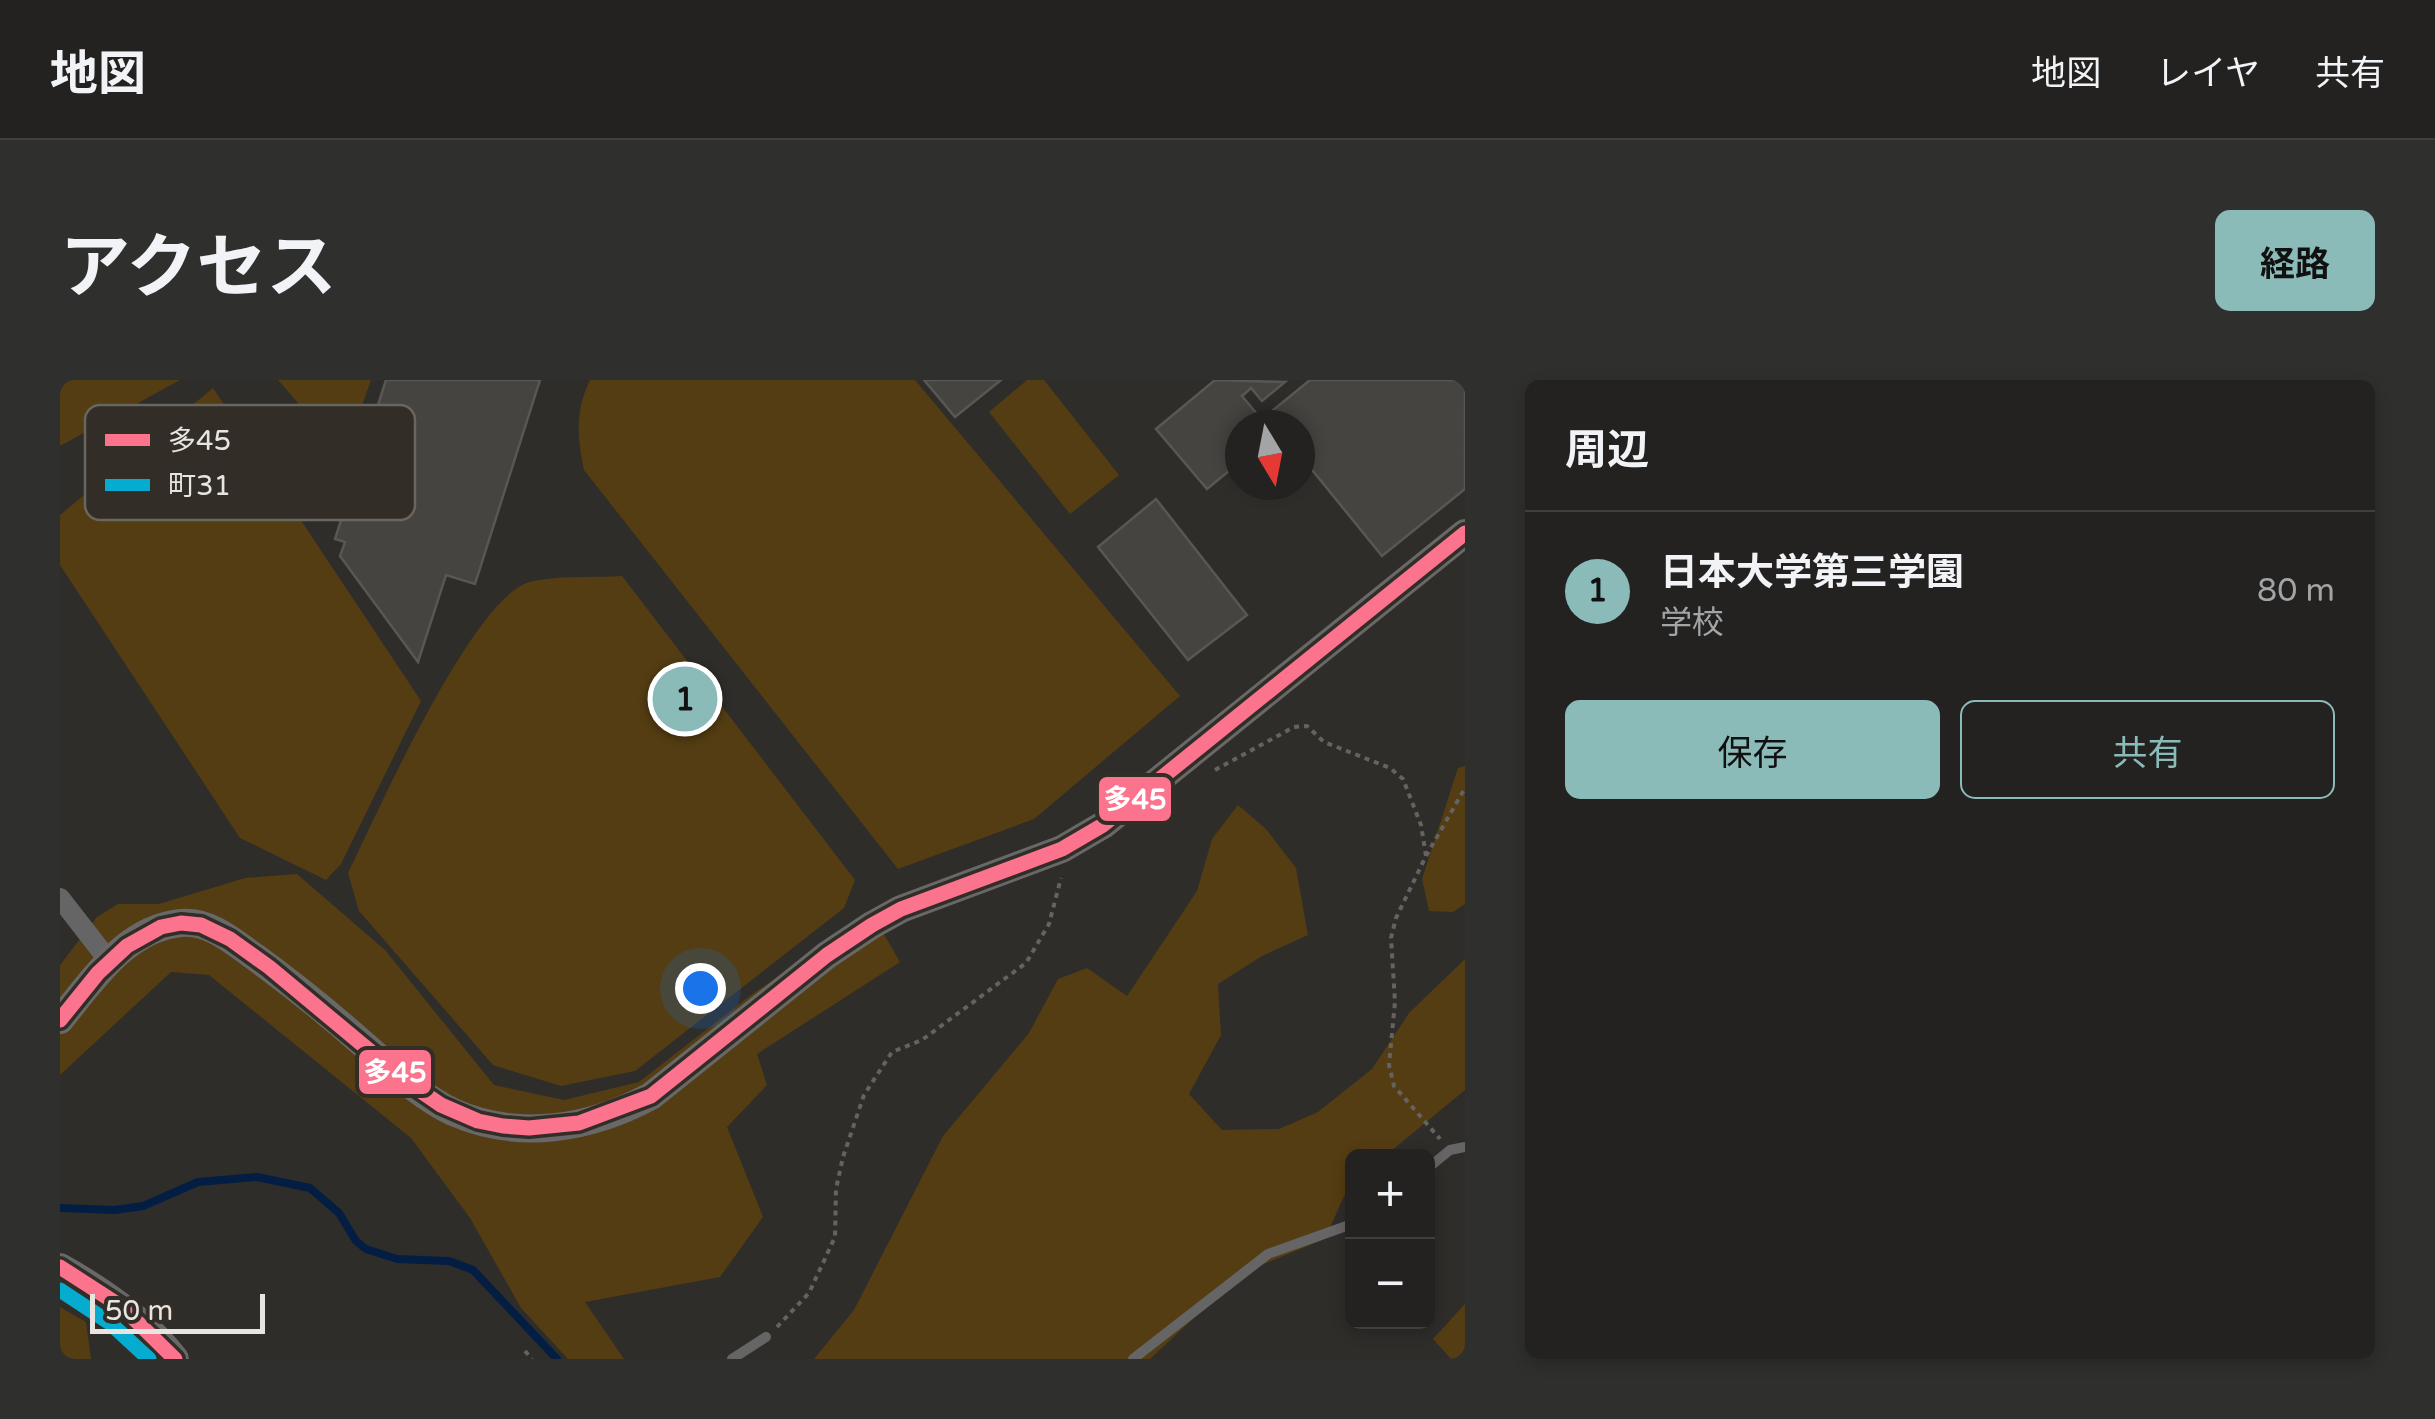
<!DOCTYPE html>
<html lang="ja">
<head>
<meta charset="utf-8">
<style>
	body { margin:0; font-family:"Varela Round","Noto Sans JP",sans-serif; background:#2f2f2d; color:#f1f3f6 }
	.controls { position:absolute; right:30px; bottom:30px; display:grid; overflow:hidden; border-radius:15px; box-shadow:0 5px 15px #0003 }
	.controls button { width:90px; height:90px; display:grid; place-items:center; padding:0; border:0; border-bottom:2px solid #403f3e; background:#232220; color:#f1f3f6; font:50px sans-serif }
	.compass { position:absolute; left:1165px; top:30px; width:90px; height:90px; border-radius:50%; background:#232220; box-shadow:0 5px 15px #0003; rotate:170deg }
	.scale { position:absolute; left:30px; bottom:25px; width:175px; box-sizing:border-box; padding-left:10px; border:5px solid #e8e5e1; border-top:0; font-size:28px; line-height:35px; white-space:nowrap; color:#e8e5e1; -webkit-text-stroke:8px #322e27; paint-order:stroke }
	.you { position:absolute; left:640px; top:608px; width:35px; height:35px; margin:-25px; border:8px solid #fff; border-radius:50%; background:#1a73e8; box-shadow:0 0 0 15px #1a73e833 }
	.badge { display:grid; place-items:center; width:65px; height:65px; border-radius:50%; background:#8bbbb9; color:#111; font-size:32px; font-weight:700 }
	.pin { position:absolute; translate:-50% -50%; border:5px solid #fff; box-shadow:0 2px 10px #0006 }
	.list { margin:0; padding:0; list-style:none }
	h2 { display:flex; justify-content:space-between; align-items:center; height:130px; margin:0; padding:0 40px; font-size:42px }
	h2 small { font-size:32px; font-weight:400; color:#a3a4a5 }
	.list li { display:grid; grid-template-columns:65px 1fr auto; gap:30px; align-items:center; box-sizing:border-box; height:160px; padding:0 40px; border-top:2px solid #403f3e }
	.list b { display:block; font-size:38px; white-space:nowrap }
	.list p { margin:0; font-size:32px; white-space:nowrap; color:#a3a4a5 }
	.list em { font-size:32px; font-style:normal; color:#a3a4a5 }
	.actions { display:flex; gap:20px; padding:30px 40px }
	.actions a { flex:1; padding:22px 0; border:2px solid #8bbbb9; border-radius:15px; text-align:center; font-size:35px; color:#8bbbb9 }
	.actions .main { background:#8bbbb9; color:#111 }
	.map { position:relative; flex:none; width:1405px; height:979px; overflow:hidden; border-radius:15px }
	header { display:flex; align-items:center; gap:60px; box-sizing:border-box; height:140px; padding:0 50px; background:#232220; border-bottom:2px solid #403f3e }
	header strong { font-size:48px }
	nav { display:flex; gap:55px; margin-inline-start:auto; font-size:35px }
	.intro { display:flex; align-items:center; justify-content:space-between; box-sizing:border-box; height:240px; padding:0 60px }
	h1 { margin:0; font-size:70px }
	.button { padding:25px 45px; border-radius:15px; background:#8bbbb9; color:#111; font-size:35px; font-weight:700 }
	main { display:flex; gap:60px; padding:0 60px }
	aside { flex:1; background:#232220; border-radius:15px; box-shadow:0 5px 15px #0003 }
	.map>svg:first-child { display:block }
	.green { fill:#543d12 }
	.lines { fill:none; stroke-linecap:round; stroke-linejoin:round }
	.stream { stroke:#041e43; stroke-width:8 }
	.building { fill:#464441; stroke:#595754; stroke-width:2.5 }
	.path { stroke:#646362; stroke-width:4; stroke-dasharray:5 5; stroke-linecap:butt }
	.lane { stroke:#656566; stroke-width:10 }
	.street { stroke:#656566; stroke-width:20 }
	.secondary { stroke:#676867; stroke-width:28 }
	.bus-1-casing { stroke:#322e27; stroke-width:22 }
	.bus-2-casing { stroke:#322e27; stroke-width:22 }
	.bus-1 { stroke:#fc738d; stroke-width:15 }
	.bus-2 { stroke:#06acd0; stroke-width:15 }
	.key { fill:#322e27; stroke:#69655f; stroke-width:2.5 }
	.key-label { font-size:28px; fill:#e8e5e1 }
	.line-badge { stroke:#322e27; stroke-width:4 }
	.badge-label { font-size:28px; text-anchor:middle; font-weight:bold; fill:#fff }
</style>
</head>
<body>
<header>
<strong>地図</strong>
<nav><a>地図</a><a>レイヤ</a><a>共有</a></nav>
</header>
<div class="intro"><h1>アクセス</h1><a class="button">経路</a></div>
<main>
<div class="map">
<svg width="1405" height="979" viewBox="0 0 1405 979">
	<rect width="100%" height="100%" fill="#2f2d2a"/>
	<g class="green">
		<polygon points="0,0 120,0 0,66"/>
		<polygon points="218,0 311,0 284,76"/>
		<path d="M530,0h325l265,316 -146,123 -136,50 -314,-399c-7,-33 -9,-59 6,-90z"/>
		<polygon points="967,0 984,0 1059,95 1010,134 929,32"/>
		<polygon points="153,8 361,321 281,484 266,500 180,458 0,185 0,135"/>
		<path d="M562,196l233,304 -11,28 -209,163 -74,15 -68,-21 -134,-154 -11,-38c28,-57 125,-277 182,-291 26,-7 65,-4 92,-6z"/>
		<polygon points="1405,386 1405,524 1393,532 1369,531 1362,499 1398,388"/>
		<polygon points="1178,425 1206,449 1236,488 1248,555 1202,576 1158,604 1161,655 1129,714 1162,750 1219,749 1258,732 1312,689 1349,633 1405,579 1405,710 1325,776 1292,776 1292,808 1284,816 1265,859 1182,893 1090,979 754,979 794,930 883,756 969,653 998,599 1027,588 1067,616 1137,511 1152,459"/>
		<polygon points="237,494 325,570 434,705 504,720 579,702 691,615 811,532 840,582 697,674 707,705 667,747 703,837 660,897 525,922 564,979 508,979 461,928 410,838 351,758 149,595 111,592 0,695 0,585 37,537 58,524 99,524 185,498"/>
		<polygon points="1405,924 1405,979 1391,979 1373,959"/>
		<polygon points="0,927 26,942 31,979 0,979"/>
	</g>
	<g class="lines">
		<polyline class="stream" points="0,828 55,830 83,826 138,802 197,797 250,808 279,833 296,861 306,869 337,879 389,881 413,890 497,979"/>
	</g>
	<g class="building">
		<polygon points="326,0 480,0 415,204 386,195 358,282 280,176 285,162 275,159"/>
		<polygon points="864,0 941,0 895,37"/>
		<polygon points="1155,0 1225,2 1202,21 1191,8 1182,16 1206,45 1180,45 1180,82 1147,109 1096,49"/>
		<polygon points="1250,0 1405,0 1405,109 1322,176 1240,75 1240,45 1215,45 1207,35"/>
		<polygon points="1096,119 1187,235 1128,280 1038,167"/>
	</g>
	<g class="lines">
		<g class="path">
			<polyline points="1155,390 1234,347 1247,346 1264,362 1330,388 1343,399 1361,445 1366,476 1336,538 1331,558 1335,622 1329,685 1334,706 1380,759"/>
			<polyline points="1366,476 1405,408"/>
			<polyline points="717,947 749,913 775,857 776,809 783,777 804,715 832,672 862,660 966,583 989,544 1001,498"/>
			<polyline points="465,971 472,979"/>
		</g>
		<g class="lane">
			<polyline points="1368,788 1390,770 1405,767"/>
			<polyline points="672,979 706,957"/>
			<polyline points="1073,979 1208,874 1292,844"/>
		</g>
		<polyline class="street" points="0,518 49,581"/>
		<g class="secondary">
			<path d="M0,640c32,-39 66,-92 121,-97 28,-3 53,19 74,34 37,27 73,56 107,86 29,25 57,53 91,69 66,29 137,17 198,-16l176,-141 45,-30 29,-16 161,-60 41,-24 362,-292"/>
			<path d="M0,887c43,24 85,53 115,92"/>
		</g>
		<defs>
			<g id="bus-1">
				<polyline points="0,640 38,593 67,566 101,547 121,543 141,545 170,559 209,587 346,701 381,725 418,741 443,746 469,748 519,743 591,716 767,575 812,545 841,529 1002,469 1043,445 1405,153"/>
				<polyline points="0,887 62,927 115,979"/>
			</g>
			<polyline id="bus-2" points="0,910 50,943 89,979"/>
		</defs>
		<use href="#bus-1" class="bus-1-casing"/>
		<use href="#bus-2" class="bus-2-casing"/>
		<use href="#bus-1" class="bus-1"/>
		<use href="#bus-2" class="bus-2"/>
	</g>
	<rect x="25" y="25" width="330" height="115" rx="15" class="key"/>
	<rect x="45" y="54" width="45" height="12" fill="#fc738d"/>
	<rect x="45" y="99" width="45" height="12" fill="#06acd0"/>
	<g class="key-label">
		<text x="108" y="70">多45</text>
		<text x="108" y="115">町31</text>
	</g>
	<g class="line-badge">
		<rect x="1037" y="395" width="76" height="48" rx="10" fill="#fc738d"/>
		<rect x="297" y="668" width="76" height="48" rx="10" fill="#fc738d"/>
	</g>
	<g class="badge-label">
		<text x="1075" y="429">多45</text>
		<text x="335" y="702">多45</text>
	</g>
</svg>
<div class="controls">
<button>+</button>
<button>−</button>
</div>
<svg class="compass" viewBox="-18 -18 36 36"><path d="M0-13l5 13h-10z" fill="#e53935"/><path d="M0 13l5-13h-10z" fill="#a3a4a5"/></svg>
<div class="scale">50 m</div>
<div class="you"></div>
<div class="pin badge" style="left:625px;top:319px">1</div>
</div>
<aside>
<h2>周辺<small></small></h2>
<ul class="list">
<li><span class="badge">1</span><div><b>日本大学第三学園</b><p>学校</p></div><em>80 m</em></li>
</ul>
<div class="actions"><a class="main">保存</a><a>共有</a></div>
</aside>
</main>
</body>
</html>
